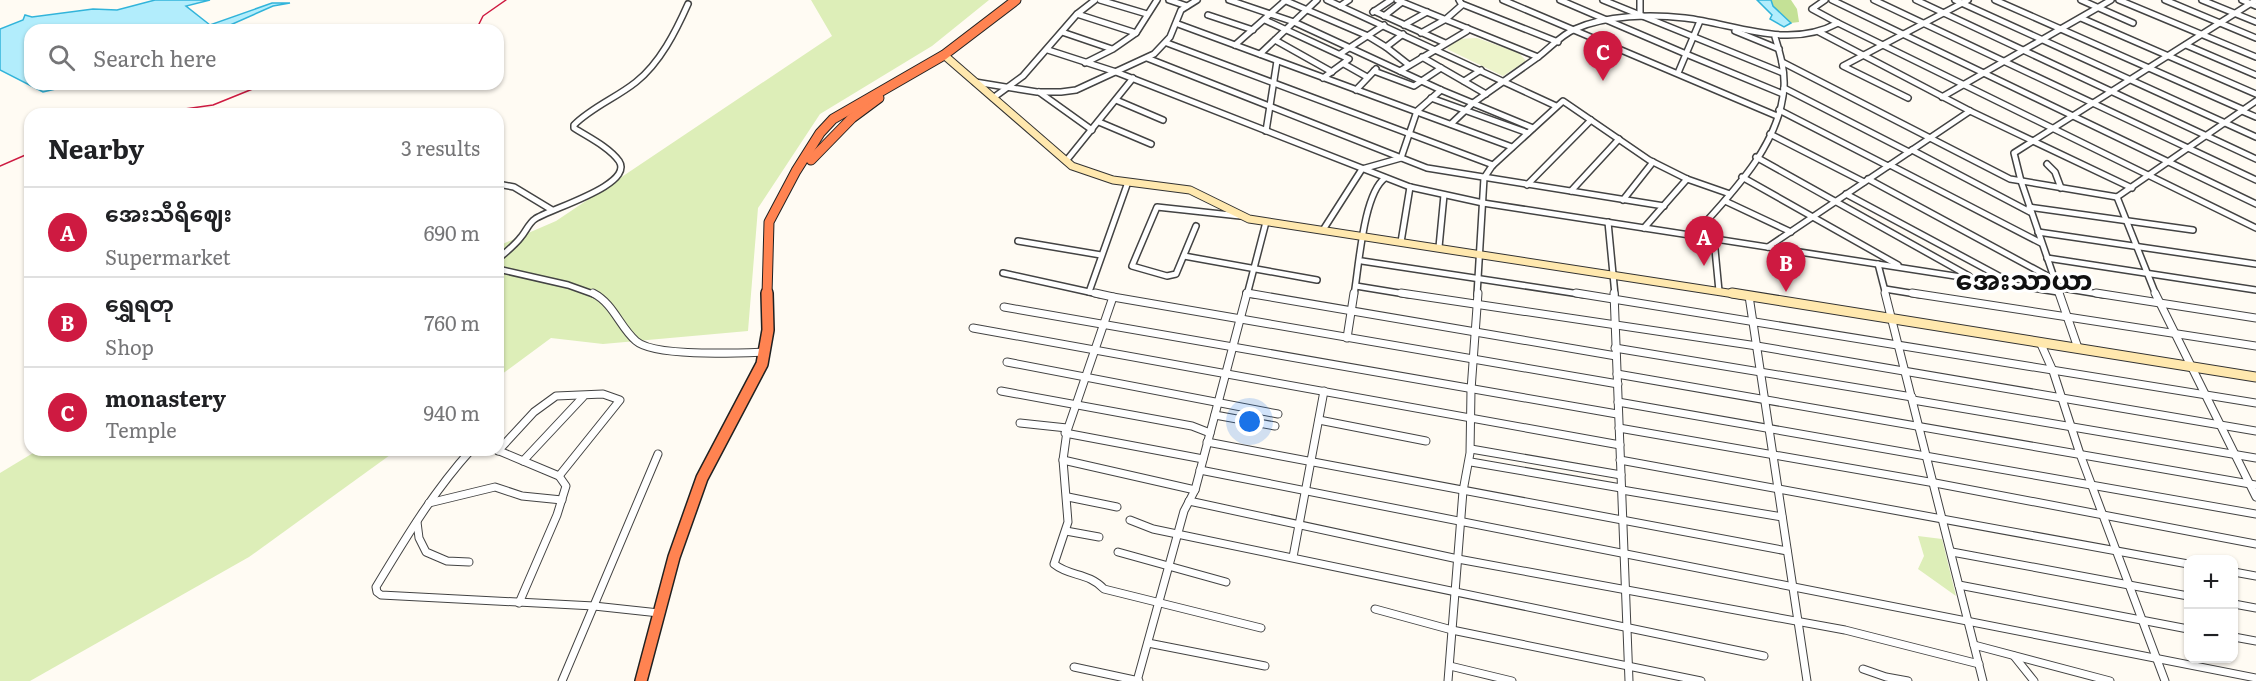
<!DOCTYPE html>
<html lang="en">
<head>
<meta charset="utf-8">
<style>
	body { margin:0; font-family:Literata,"Noto Sans Myanmar",serif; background:#f2f2f2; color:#202124 }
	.controls { position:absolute; right:18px; bottom:18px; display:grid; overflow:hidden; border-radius:12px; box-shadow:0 2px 4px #0004 }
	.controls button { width:54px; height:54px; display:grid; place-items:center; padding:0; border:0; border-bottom:2px solid #e0e0e0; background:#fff; color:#202124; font:30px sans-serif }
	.you { position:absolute; left:1250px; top:422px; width:21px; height:21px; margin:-15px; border:4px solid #fff; border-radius:50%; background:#1a73e8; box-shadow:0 0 0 9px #1a73e833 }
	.badge { display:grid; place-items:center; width:39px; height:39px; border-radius:50%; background:#ce1a41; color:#fff; font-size:20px; font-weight:700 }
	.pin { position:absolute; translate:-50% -50px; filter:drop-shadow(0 2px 3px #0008) }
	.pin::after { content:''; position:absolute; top:32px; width:21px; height:18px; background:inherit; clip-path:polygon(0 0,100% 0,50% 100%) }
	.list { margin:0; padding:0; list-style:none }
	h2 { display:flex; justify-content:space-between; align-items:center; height:78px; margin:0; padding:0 24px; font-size:26px }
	h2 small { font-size:20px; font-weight:400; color:#757577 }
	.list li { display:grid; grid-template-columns:39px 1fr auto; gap:18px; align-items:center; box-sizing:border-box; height:90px; padding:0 24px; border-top:2px solid #e0e0e0 }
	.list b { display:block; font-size:22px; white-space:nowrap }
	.list p { margin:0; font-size:20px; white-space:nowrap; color:#757577 }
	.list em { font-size:20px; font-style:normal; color:#757577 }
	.icon { flex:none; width:33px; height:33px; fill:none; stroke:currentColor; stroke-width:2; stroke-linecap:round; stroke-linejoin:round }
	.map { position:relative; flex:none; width:2256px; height:681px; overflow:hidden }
	.search { position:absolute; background:#fff; box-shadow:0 2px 4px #0004; left:24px; top:24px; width:480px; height:66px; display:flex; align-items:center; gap:15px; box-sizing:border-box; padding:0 21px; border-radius:18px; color:#757577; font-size:22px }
	.panel { position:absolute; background:#fff; box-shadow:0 2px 4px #0004; left:24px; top:108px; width:480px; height:348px; border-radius:18px }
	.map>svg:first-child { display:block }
	.green { fill:#ddeeb8 }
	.forest { fill:#c4e196 }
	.pitch { fill:#edf4cb }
	.water { fill:#b2edfc; stroke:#32b4da; stroke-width:1.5 }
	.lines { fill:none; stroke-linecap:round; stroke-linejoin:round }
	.street-far1-casing { stroke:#434343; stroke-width:8 }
	.street-casing { stroke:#434343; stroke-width:9 }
	.secondary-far1-casing { stroke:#323232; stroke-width:9 }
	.secondary-casing { stroke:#323232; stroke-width:11 }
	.highway-far1-casing { stroke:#212121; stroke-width:11 }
	.highway-casing { stroke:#212121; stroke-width:14 }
	.street-far1 { stroke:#fff; stroke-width:5 }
	.street { stroke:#fff; stroke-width:7 }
	.secondary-far1 { stroke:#ffe8ae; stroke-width:7 }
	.secondary { stroke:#ffe8ae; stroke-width:9 }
	.highway-far1 { stroke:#ff8351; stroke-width:9 }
	.highway { stroke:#ff8351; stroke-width:11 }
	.rail { stroke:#ce1a41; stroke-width:1.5 }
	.labels { text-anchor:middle; stroke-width:6; stroke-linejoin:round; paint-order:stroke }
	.town-label { font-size:27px; font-weight:bold; fill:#101010; stroke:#fff }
</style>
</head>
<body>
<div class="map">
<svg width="2256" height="681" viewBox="0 0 2256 681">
	<rect width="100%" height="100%" fill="#fffbf3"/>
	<g class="green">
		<polygon points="811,0 989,0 932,46 820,114 758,208 748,331 603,344 551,338 498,377 498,246 556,221 832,36"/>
		<polygon points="38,450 397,450 249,557 30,681 0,681 0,473"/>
		<polygon points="1918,536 1942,539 1956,596 1918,569 1924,556"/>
	</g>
	<polygon class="forest" points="1771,0 1791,0 1797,9 1799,22 1791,23 1773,6"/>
	<polygon class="pitch" points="1477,38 1519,53 1526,61 1503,76 1447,49 1457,39"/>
	<g class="water">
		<polygon points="155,0 210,0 186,6 210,25 272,3 290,3 273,6 219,30 30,30 30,84 77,84 43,92 0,70 0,29 23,20 25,15 32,17 93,9 117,10"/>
		<polygon points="1757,0 1771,0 1773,6 1791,23 1784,27 1770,19 1772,15"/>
	</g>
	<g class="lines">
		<defs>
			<g id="street-far1">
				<polyline points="1100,0 1147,14"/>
				<polyline points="1169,0 1187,6"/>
				<polyline points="1229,0 1294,22 1441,90 1533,128"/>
				<polyline points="1284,0 1368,36 1386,47 1403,34"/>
				<polyline points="1327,0 1556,106"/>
				<path d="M1397,0l141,57c12,-9 23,-22 37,-28 31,-14 76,-15 110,-11 51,6 103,32 153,5l-26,-14 13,-9"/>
				<polyline points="1503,0 1777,116"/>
				<polyline points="1560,0 1686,54 1700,21"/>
				<polyline points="1603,0 1783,73"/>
				<polyline points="1640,0 1640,15"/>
				<polyline points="1832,0 2256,204"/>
				<polyline points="1874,0 2256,180"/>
				<polyline points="1916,0 2256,159"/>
				<polyline points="1955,0 2256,137"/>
				<polyline points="1995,0 2244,110"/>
				<polyline points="2081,0 2133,23"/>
				<polyline points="2119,0 2256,57"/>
				<polyline points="2165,0 2256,38"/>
				<polyline points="2202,0 2256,22"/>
				<polyline points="2242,0 2256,6"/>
				<polyline points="1462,4 1558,42"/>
				<polyline points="1340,6 1349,0"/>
				<polyline points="1374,11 1445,43"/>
				<polyline points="1373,12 1391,0"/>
				<polyline points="1077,14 1136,33"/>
				<polyline points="1208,15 1253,30"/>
				<polyline points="1384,16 1402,2"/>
				<polyline points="2081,18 2256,94"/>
				<polyline points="1265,20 1349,59 1323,78"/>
				<polyline points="1838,23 2256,228"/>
				<polyline points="1178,24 1512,147"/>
				<polyline points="1404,25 1427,12"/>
				<polyline points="1735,31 1779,49"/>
				<polyline points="1062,32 1112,49"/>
				<polyline points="1819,32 1970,111 2132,188"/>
				<polyline points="1421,33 1446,19 1462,5 1459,0"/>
				<polyline points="1275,40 1332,72"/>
				<polyline points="1167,43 1493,165"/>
				<polyline points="1235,45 1286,0"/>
				<polyline points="2186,45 2256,75"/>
				<polyline points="1386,47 1409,65"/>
				<polyline points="1048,50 1116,72 1410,187 1483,203 2058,292"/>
				<polyline points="1260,54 1317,0"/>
				<polyline points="1340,54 1384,25"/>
				<polyline points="1422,57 1486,94"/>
				<polyline points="1147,58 1427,168 1664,206"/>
				<polyline points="1782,62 2010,179 2117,197"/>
				<polyline points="1085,63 1113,49 1136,33 1157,0"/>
				<polyline points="1344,64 1367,77"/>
				<polyline points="1374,71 1414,86 1441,68"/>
				<polyline points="1400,71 1467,31 1467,28"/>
				<polyline points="1678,73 1686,54 1783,94"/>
				<polyline points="1464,81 1481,70"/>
				<polyline points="975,82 1037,92 1061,92 1076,90 1154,54 1170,37 1181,10 1197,0"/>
				<polyline points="1784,88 1909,152"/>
				<polyline points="1356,90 1376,69"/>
				<polyline points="1039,92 1092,130"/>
				<polyline points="1942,97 2111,0"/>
				<polyline points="993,98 1023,76 1077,14 1095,0"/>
				<polyline points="1431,98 1528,133"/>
				<polyline points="1908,98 1843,66 1968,0"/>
				<polyline points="1116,100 1163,120"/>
				<polyline points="1779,110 1888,166"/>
				<polyline points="2242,111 2256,117"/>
				<polyline points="1099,122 1151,144"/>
				<polyline points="1451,124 1473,103 1538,57"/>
				<polyline points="1266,131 1277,61"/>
				<polyline points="1770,134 1864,182"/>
				<polyline points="1912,150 2030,212"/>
				<polyline points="1756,157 1969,276"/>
				<polyline points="1066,161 1133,78"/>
				<polyline points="2047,164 2055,172 2061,188"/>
				<polyline points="1890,165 2041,243"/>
				<polyline points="1742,177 1898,265"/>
				<polyline points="1868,179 2053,279"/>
				<polyline points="498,184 514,187 552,210"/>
				<polyline points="1527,185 1591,120"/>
				<polyline points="1571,191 1619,139"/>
				<polyline points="1846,194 2012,283"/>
				<polyline points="1623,200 1653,162"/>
				<polyline points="1725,201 1791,232"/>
				<polyline points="2029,207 2193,230"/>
				<polyline points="1608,222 1615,295"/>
				<polyline points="1196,226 1176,274 1167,276 1132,266 1157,207 1240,216"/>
				<polyline points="1644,228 1687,179"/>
				<polyline points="1323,230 1362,169 1401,158 1417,111 1441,90"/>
				<polyline points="2038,232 2256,264"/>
				<path d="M1693,236c37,-41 87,-90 91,-149 1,-17 -4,-34 -9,-50"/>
				<polyline points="1714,239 1719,291"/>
				<polyline points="1018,241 1101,255"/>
				<polyline points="1401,242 1410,187"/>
				<polyline points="1439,247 1444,195"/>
				<polyline points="1768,247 1970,111"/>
				<polyline points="1184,256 1317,280"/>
				<polyline points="2047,258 2256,290"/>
				<path d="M498,259c8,-7 17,-14 23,-22 5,-6 8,-14 14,-18 14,-10 100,-34 84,-58 -10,-14 -31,-24 -45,-33v-3c18,-18 42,-27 62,-43 24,-19 40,-51 52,-78"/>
				<polyline points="1362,261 1586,295"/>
				<polyline points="1878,264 1886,295"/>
				<polyline points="498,269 568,285 596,295"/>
				<polyline points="1003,273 1089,292"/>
				<polyline points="1356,286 1411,295"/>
				<polyline points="2056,287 2105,295"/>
				<polyline points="1885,289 1922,295"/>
				<polyline points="1246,293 1256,295"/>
				<polyline points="1102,295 1089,292 1128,182"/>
				<polyline points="1247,295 1266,222"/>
				<path d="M1354,295c5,-28 9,-101 31,-117"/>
				<polyline points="1477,295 1484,178 1492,166 1563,101 1649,160 1687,179 1730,194"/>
				<polyline points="2060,295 2021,181 2014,153 2256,0"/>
				<polyline points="2156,295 2117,197 2256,101"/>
			</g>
			<g id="street">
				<path d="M593,293c21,11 26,33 43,48 18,16 102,12 128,11"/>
				<polyline points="1095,293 1113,297 1067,431 1063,460 1195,490"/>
				<polyline points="1247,293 1616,356"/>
				<polyline points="1401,293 1757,346 2256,431"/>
				<polyline points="1576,293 2256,403"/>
				<polyline points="1614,293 1629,681"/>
				<polyline points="1885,293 1983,681"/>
				<polyline points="1912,293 2256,346"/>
				<polyline points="2059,293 2078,348"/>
				<polyline points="2096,293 2256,318"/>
				<polyline points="2155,293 2256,497"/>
				<polyline points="1749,296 1807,681"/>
				<polyline points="1113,297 1618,384"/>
				<polyline points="1004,307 1617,414"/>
				<polyline points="973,328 1620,445"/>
				<polyline points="1347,338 1354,293"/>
				<polyline points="2040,342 2053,371 2080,454 2165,681"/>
				<polyline points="1615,348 1912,397"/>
				<polyline points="1007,362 1278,414"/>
				<polyline points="1617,374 2256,485"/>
				<polyline points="1001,391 1192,426 1210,433"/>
				<polyline points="1913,400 2256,458"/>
				<polyline points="1618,402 2256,514"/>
				<polyline points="1215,415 1275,426"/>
				<polyline points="1319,420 1426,441"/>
				<polyline points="1020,423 1067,428"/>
				<polyline points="1619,428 1935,483 2256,544"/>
				<polyline points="1065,433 1203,459"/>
				<polyline points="1207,442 1787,551"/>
				<polyline points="1471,449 1621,475"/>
				<path d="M471,450c-38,42 -66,89 -95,137l1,5 4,3 213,11 65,7"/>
				<polyline points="497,450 559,476 566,486 557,515 519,603"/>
				<polyline points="498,451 534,412 556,396 603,394 620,400 559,476"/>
				<path d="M1063,460l5,62 -14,42c16,13 34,8 50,25l157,39"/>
				<polyline points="1620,460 2188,564"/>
				<polyline points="523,461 583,397"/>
				<polyline points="1471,462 1621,488"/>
				<polyline points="1200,470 2256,678"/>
				<polyline points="1622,490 1782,517"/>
				<polyline points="1068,497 1117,507"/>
				<polyline points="1189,501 1458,559 1845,630 1979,664"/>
				<polyline points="429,503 495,487 522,496 562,500"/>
				<polyline points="1130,520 1153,529 1764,656"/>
				<polyline points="417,522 419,538 426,552 447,561 469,562"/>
				<polyline points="1066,531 1099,537"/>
				<polyline points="1118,552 1226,582"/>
				<polyline points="1952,552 2188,596"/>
				<polyline points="1293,557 1324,391"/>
				<polyline points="2234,572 2256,576"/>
				<polyline points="1959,585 2188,629"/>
				<polyline points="2234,604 2256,608"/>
				<polyline points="1375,609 1452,630 1701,681"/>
				<polyline points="2234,637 2256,641"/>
				<polyline points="1148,643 1265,666"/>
				<polyline points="1974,645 2110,681"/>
				<polyline points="2014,656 2034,681"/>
				<polyline points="1450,666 1512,681"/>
				<polyline points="1074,667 1139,681"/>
				<polyline points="1863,669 1886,677 1908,681"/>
				<polyline points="562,681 658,454"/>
				<polyline points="1137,681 1184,511 1195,490 1247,293"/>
				<polyline points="1448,681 1463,491 1470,453 1471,390 1478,293"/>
			</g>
			<polyline id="secondary-far1" points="944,55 1072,166 1113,180 1190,190 1249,219 1741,295"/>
			<polyline id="secondary" points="1732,293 2256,377"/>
			<g id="highway-far1">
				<polyline points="811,160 852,118 879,98"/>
				<polyline points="767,295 769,222 796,171 820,133 833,119 944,55 1016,0"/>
			</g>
			<polyline id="highway" points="641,681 674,557 702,478 762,364 768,330 767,293"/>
		</defs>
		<use href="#street-far1" class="street-far1-casing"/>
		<use href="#street" class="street-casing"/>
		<use href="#secondary-far1" class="secondary-far1-casing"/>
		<use href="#secondary" class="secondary-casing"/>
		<use href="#highway-far1" class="highway-far1-casing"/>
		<use href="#highway" class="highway-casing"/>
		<use href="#street-far1" class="street-far1"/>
		<use href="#street" class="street"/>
		<use href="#secondary-far1" class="secondary-far1"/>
		<use href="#secondary" class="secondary"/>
		<use href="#highway-far1" class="highway-far1"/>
		<use href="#highway" class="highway"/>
		<g class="rail">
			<polyline points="476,30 483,16 506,0"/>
			<polyline points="149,114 213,105 265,84"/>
			<polyline points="0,166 30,153"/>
		</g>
	</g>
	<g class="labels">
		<g class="town-label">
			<text x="2024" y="290">အေးသာယာ</text>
		</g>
	</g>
</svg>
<div class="controls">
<button>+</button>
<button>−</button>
</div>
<div class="you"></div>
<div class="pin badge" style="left:1704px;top:266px">A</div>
<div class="pin badge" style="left:1786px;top:292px">B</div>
<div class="pin badge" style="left:1603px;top:81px">C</div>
<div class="search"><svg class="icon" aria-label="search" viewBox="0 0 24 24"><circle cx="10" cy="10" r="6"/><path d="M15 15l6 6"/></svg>Search here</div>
<section class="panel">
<h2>Nearby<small>3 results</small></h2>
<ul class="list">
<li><span class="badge">A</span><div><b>အေးသီရိဈေး</b><p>Supermarket</p></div><em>690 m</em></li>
<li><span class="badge">B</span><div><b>ရွှေရတု</b><p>Shop</p></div><em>760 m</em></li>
<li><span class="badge">C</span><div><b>monastery</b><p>Temple</p></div><em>940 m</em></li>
</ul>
</section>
</div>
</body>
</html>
